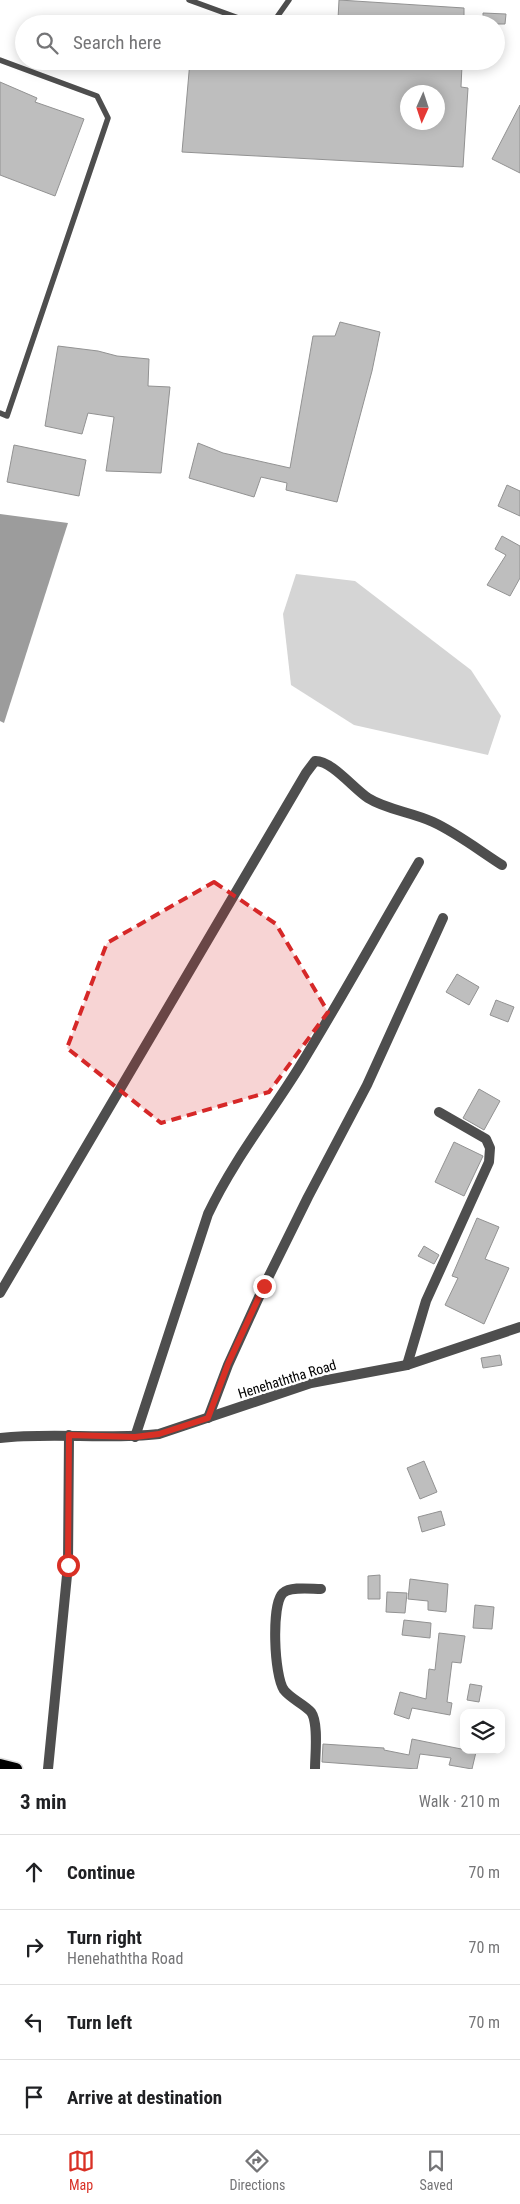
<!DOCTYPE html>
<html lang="en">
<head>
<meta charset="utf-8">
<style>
	body { margin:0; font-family:"Roboto Condensed",sans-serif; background:#f6f6f6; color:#202124 }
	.controls { position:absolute; right:15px; bottom:15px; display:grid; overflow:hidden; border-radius:10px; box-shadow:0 2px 12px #0003 }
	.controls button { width:45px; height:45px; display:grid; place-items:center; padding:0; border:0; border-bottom:1px solid #e0e0e0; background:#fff; color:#202124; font:25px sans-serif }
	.compass { position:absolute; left:400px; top:85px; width:45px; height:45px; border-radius:50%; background:#fff; box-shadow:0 2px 12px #0003; rotate:183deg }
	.stop { position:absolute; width:15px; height:15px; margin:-11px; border:4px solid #d93025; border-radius:50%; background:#fff }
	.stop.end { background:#d93025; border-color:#fff; box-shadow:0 1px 5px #0008 }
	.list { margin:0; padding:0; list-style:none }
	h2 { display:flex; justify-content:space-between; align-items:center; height:65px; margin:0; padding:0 20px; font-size:21px }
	h2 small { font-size:16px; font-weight:400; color:#757577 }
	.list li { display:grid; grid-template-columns:32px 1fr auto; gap:15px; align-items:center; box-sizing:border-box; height:75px; padding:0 20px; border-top:1px solid #e0e0e0 }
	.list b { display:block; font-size:19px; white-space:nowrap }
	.list p { margin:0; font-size:16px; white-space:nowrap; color:#757577 }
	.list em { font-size:16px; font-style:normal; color:#757577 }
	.icon { flex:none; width:28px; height:28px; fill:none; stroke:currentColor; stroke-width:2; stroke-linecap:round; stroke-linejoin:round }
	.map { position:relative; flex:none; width:520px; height:1769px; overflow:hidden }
	.search { position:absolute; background:#fff; box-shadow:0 2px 12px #0003; left:15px; right:15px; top:15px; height:55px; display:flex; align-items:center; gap:12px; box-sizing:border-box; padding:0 18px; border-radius:28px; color:#757577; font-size:19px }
	.sheet { height:365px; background:#fff }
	nav { display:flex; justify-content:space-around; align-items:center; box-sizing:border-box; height:70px; border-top:1px solid #e0e0e0; background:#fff; font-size:14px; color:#757577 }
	nav a { display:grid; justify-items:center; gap:2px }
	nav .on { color:#d93025 }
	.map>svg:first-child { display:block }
	.green { fill:#d5d5d5 }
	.water { fill:#9c9c9c }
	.building { fill:#bebebe; stroke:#929292; fill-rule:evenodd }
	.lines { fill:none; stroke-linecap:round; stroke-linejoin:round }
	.primary-casing { stroke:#dbdbdb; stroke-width:15 }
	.service { stroke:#4e4e4e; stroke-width:5.5 }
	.minor { stroke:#4e4e4e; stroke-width:10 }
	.primary { stroke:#000; stroke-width:12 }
	.route { stroke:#d93025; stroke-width:6 }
	.marked { fill:#d62828; fill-opacity:0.2; stroke:#d62828; stroke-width:4; stroke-dasharray:10 6; stroke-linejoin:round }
	.labels { text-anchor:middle; stroke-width:5; stroke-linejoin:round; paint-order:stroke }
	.street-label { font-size:14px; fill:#000; stroke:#fff }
</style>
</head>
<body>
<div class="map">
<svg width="520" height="1769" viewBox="0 0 520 1769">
	<rect width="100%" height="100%" fill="#fff"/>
	<polygon class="green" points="296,574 355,581 471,670 501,716 488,755 354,725 291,685 283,614"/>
	<polygon class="water" points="0,514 68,523 4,723 0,721"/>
	<g class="building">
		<polygon points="339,0 464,8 464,22 423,20 423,21 392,19 392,24 338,19"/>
		<polygon points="483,13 506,14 505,24 483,24"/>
		<path d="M190,61h186l86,4 -1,22 7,1 -5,79 -281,-15zM408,92h30v30h-30z"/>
		<polygon points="0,82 37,98 35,102 84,119 55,196 0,175"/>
		<polygon points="520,105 520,173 492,159"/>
		<polygon points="340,322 380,332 372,371 337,502 286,490 287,483 261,477 254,497 189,478 198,443 223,453 290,468 313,336 335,336"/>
		<polygon points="58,346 98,351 117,356 149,359 148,386 170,387 161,473 106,471 114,417 88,413 82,434 45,426"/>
		<polygon points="14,445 86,460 79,496 7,482"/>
		<polygon points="507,485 520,491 520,516 498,506"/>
		<polygon points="502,536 520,546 520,578 510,596 487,585 506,555 495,549"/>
		<polygon points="457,974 479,987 469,1005 446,992"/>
		<polygon points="496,1000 514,1007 508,1022 490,1015"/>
		<polygon points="479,1089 500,1101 484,1130 463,1118"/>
		<polygon points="454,1142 483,1156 464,1196 435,1182"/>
		<polygon points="477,1218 499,1227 485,1259 509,1268 484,1324 445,1305 458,1278 452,1276"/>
		<polygon points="424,1246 439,1255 434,1264 418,1256"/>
		<polygon points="500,1355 502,1365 483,1368 481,1358"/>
		<polygon points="424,1461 437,1492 420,1499 407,1468"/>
		<polygon points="441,1511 445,1525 422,1532 418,1517"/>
		<polygon points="380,1575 380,1599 368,1599 368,1576"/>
		<polygon points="410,1579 448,1584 446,1612 428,1610 428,1601 408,1599"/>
		<polygon points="387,1592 407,1593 405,1613 386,1612"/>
		<polygon points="475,1605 494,1607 492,1629 473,1628"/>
		<polygon points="404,1620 431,1623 430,1638 402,1635"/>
		<polygon points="439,1633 465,1636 461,1663 452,1662 447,1702 452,1703 450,1715 412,1708 409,1719 394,1714 400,1692 426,1699 429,1669 435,1670"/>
		<polygon points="470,1684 482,1686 479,1702 467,1700"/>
		<polygon points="412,1739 476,1752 472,1769 449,1765 451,1758 420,1754 417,1769 322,1762 323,1744 384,1748 384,1750 409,1755"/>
	</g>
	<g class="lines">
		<defs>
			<polyline id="primary" points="0,1765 16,1769"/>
		</defs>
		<use href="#primary" class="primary-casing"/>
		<g class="service">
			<polyline points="189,0 255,24"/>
			<polyline points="272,24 289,0"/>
			<polyline points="0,60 97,96 108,118 7,416 0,413"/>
		</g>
		<g class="minor">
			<path d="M0,1293l306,-520 9,-12c16,-1 39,28 53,37 19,12 44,14 65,24 24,11 47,29 69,43"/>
			<polyline points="407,1365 426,1301 489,1162 490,1148 486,1139 439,1112"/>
			<polyline points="208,1418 228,1365 264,1286 308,1197 367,1085 443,918"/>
			<path d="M135,1437l73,-223c25,-53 61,-98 92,-148 41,-67 79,-136 119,-204"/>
			<path d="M0,1438c53,-6 106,2 159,-4l152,-51 96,-18 113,-38"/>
			<polyline points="48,1769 68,1565 69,1435"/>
			<path d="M315,1769c0,-14 4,-46 -4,-57 -7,-8 -20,-13 -27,-22 -10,-14 -13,-86 -1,-97 8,-7 28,-4 38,-4"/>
		</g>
		<use href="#primary" class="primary"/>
	</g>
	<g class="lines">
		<polyline class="route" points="68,1565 69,1435 135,1437 159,1434 208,1418 228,1364 264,1286"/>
	</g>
	<path class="marked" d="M214,882l62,42 52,88 -59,80 -108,31 -94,-75 40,-105z"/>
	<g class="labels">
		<g class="street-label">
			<text transform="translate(287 1379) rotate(-17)" y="5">Henehaththa Road</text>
		</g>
	</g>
</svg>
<div class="controls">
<button><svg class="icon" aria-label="layers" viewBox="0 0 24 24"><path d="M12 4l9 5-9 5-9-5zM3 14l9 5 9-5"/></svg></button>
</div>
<svg class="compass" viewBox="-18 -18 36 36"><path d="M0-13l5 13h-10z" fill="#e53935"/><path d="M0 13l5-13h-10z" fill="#757577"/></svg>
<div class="stop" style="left:68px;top:1565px"></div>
<div class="stop end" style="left:264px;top:1286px"></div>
<div class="search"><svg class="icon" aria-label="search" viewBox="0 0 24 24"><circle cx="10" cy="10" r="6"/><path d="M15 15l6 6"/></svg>Search here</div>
</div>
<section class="sheet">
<h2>3 min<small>Walk · 210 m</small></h2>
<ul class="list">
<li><svg class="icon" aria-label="ahead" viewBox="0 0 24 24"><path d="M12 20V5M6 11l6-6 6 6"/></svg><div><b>Continue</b></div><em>70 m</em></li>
<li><svg class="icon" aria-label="right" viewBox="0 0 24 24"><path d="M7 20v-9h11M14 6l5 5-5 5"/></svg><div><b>Turn right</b><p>Henehaththa Road</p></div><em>70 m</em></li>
<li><svg class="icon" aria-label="left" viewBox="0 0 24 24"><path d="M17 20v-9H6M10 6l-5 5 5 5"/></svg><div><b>Turn left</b></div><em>70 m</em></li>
<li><svg class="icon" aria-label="arrive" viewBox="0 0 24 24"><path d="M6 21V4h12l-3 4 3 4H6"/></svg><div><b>Arrive at destination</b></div></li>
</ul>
</section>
<nav>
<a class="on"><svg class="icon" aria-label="map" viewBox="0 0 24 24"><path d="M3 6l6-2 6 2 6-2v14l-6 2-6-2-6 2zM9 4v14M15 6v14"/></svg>Map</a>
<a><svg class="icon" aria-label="directions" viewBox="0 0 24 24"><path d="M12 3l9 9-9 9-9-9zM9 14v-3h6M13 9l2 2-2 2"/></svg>Directions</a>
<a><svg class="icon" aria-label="saved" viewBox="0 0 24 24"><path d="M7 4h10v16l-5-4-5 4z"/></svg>Saved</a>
</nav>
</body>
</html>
